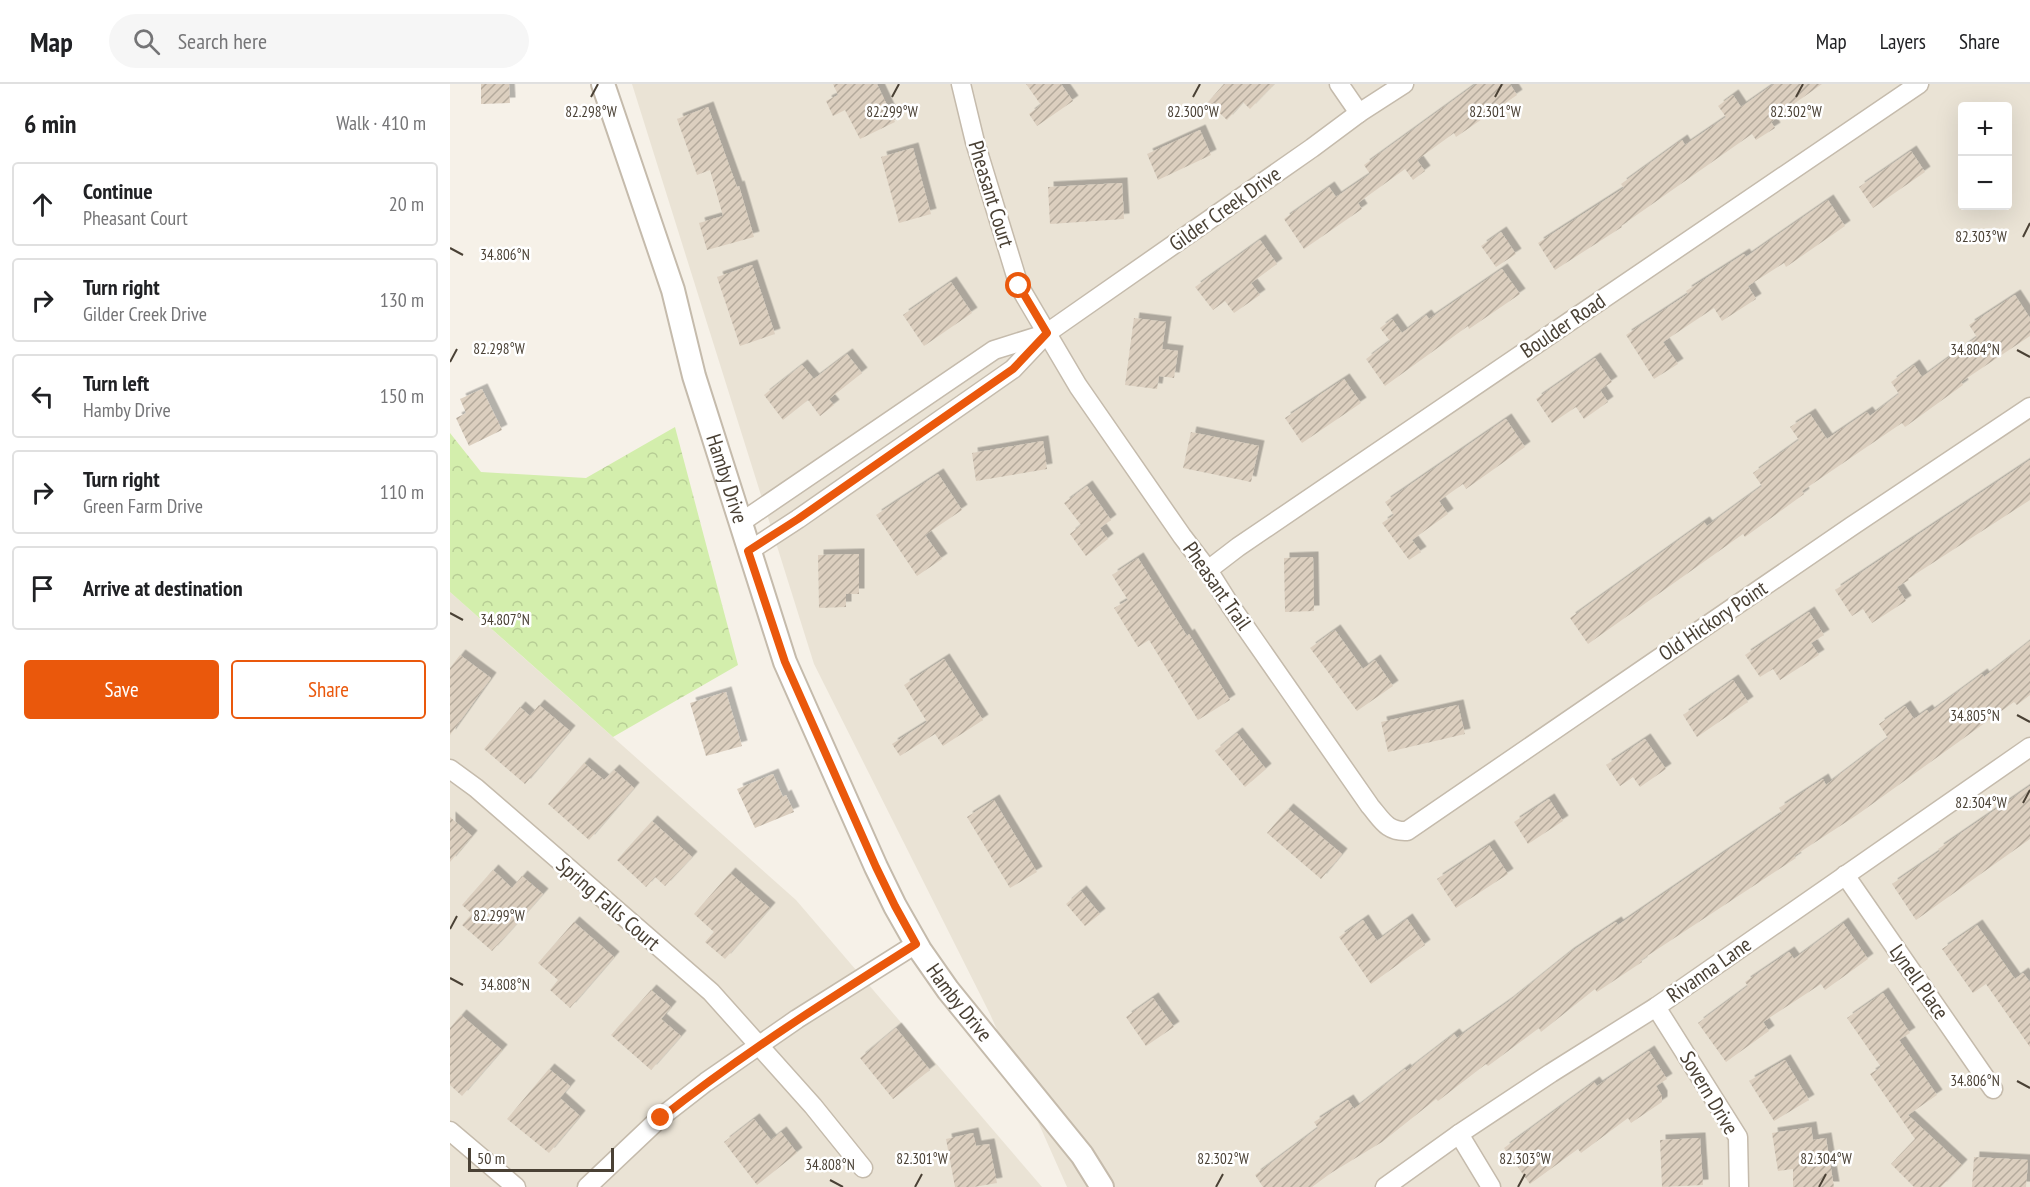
<!DOCTYPE html>
<html lang="en">
<head>
<meta charset="utf-8">
<style>
	body { margin:0; font-family:"PT Sans Narrow",sans-serif; background:#f6f6f6; color:#202124 }
	.controls { position:absolute; right:18px; top:18px; display:grid; overflow:hidden; border-radius:6px; box-shadow:0 6px 24px #0002 }
	.controls button { width:54px; height:54px; display:grid; place-items:center; padding:0; border:0; border-bottom:2px solid #e0e0e0; background:#fff; color:#202124; font:30px sans-serif }
	.scale { position:absolute; left:18px; bottom:15px; width:146px; box-sizing:border-box; padding-left:6px; border:3px solid #4a4135; border-top:0; font-size:16px; line-height:21px; white-space:nowrap; color:#4a4135; -webkit-text-stroke:4px #fff; paint-order:stroke }
	.stop { position:absolute; width:18px; height:18px; margin:-14px; border:4px solid #ea580c; border-radius:50%; background:#fff }
	.stop.end { background:#ea580c; border-color:#fff; box-shadow:0 2px 6px #0008 }
	.list { margin:0; padding:0; list-style:none }
	h2 { display:flex; justify-content:space-between; align-items:center; height:78px; margin:0; padding:0 24px; font-size:26px }
	h2 small { font-size:20px; font-weight:400; color:#757577 }
	.list li { display:grid; grid-template-columns:39px 1fr auto; gap:18px; align-items:center; box-sizing:border-box; height:84px; margin:0 12px 12px; padding:0 12px; border:2px solid #e0e0e0; border-radius:6px }
	.list b { display:block; font-size:22px; white-space:nowrap }
	.list p { margin:0; font-size:20px; white-space:nowrap; color:#757577 }
	.list em { font-size:20px; font-style:normal; color:#757577 }
	.actions { display:flex; gap:12px; padding:18px 24px }
	.actions a { flex:1; padding:14px 0; border:2px solid #ea580c; border-radius:6px; text-align:center; font-size:21px; color:#ea580c }
	.actions .main { background:#ea580c; color:#fff }
	.icon { flex:none; width:33px; height:33px; fill:none; stroke:currentColor; stroke-width:2; stroke-linecap:round; stroke-linejoin:round }
	.map { position:relative; flex:none; width:1580px; height:1103px; overflow:hidden }
	header { display:flex; align-items:center; gap:36px; box-sizing:border-box; height:84px; padding:0 30px; background:#fff; border-bottom:2px solid #e0e0e0 }
	header strong { font-size:28px }
	nav { display:flex; gap:33px; margin-inline-start:auto; font-size:21px }
	.search { width:420px; height:54px; background:#f6f6f6; display:flex; align-items:center; gap:15px; box-sizing:border-box; padding:0 21px; border-radius:33px; color:#757577; font-size:22px }
	main { display:flex }
	aside { flex:1; background:#fff }
	.map>svg:first-child { display:block }
	.residential { fill:#eae3d5; fill-rule:evenodd }
	.forest { fill:url(#forest-crowns) }
	.building { fill:url(#building-hatch); filter:url(#shadow) }
	.lines { fill:none; stroke-linecap:round; stroke-linejoin:round }
	.minor-casing { stroke:#c5bbac; stroke-width:21 }
	.tertiary-casing { stroke:#c5bbac; stroke-width:26 }
	.minor { stroke:#fff; stroke-width:18 }
	.tertiary { stroke:#fff; stroke-width:22 }
	.route { stroke:#ea580c; stroke-width:8 }
	.ticks { fill:none; stroke:#4a4135; stroke-width:2 }
	.labels { text-anchor:middle; stroke-width:5; stroke-linejoin:round; paint-order:stroke }
	.street-label { font-size:21px; fill:#4a4135; stroke:#fff }
	.ticks-label { font-size:15px; text-anchor:middle; fill:#4a4135; stroke:#fff; stroke-width:5; stroke-linejoin:round; paint-order:stroke }
</style>
</head>
<body>
<header>
<strong>Map</strong>
<div class="search"><svg class="icon" aria-label="search" viewBox="0 0 24 24"><circle cx="10" cy="10" r="6"/><path d="M15 15l6 6"/></svg>Search here</div>
<nav><a>Map</a><a>Layers</a><a>Share</a></nav>
</header>
<main>
<aside>
<h2>6 min<small>Walk · 410 m</small></h2>
<ul class="list">
<li><svg class="icon" aria-label="ahead" viewBox="0 0 24 24"><path d="M12 20V5M6 11l6-6 6 6"/></svg><div><b>Continue</b><p>Pheasant Court</p></div><em>20 m</em></li>
<li><svg class="icon" aria-label="right" viewBox="0 0 24 24"><path d="M7 20v-9h11M14 6l5 5-5 5"/></svg><div><b>Turn right</b><p>Gilder Creek Drive</p></div><em>130 m</em></li>
<li><svg class="icon" aria-label="left" viewBox="0 0 24 24"><path d="M17 20v-9H6M10 6l-5 5 5 5"/></svg><div><b>Turn left</b><p>Hamby Drive</p></div><em>150 m</em></li>
<li><svg class="icon" aria-label="right" viewBox="0 0 24 24"><path d="M7 20v-9h11M14 6l5 5-5 5"/></svg><div><b>Turn right</b><p>Green Farm Drive</p></div><em>110 m</em></li>
<li><svg class="icon" aria-label="arrive" viewBox="0 0 24 24"><path d="M6 21V4h12l-3 4 3 4H6"/></svg><div><b>Arrive at destination</b></div></li>
</ul>
<div class="actions"><a class="main">Save</a><a>Share</a></div>
</aside>
<div class="map">
<svg width="1580" height="1103" viewBox="0 0 1580 1103">
	<defs>
		<pattern id="forest-crowns" width="20" height="18" patternUnits="userSpaceOnUse" patternTransform="scale(1.5)"><rect width="20" height="18" fill="#d3eeac"/><path d="M2 6a3 3 0 1 1 6 0M12 15a3 3 0 1 1 6 0" fill="none" stroke="#b7cd95"/></pattern>
		<pattern id="building-hatch" width="6" height="6" patternUnits="userSpaceOnUse" patternTransform="scale(1.5)"><rect width="6" height="6" fill="#dccfbf"/><path d="M-1 1l2-2M0 6l6-6M5 7l2-2" fill="none" stroke="#b4aa9c"/></pattern>
		<filter id="shadow"><feDropShadow dx="5.5" dy="-5.5" stdDeviation="0" flood-color="#0004"/></filter>
	</defs>
	<rect width="100%" height="100%" fill="#f6f1e8"/>
	<g class="residential">
		<path d="M182,0h1398v1103h-963l-77,-173 -176,-350zM1512,22h46v100h-46z"/>
		<polygon points="0,508 346,816 592,1103 0,1103"/>
	</g>
	<polygon class="forest" points="225,343 288,581 163,653 0,508 0,349 31,388 136,394"/>
	<g class="building">
		<polygon points="31,0 59,0 60,19 31,20"/>
		<polygon points="383,0 427,0 445,38 410,55 395,26 383,32 376,17 388,11"/>
		<polygon points="576,0 611,0 623,17 587,42 579,30 591,21"/>
		<polygon points="774,0 824,0 800,25 793,18 777,36 758,18"/>
		<polygon points="1026,0 1060,0 1067,11 1006,53 1004,49 967,76 975,87 963,96 955,85 908,119 912,125 854,165 834,135 879,103 886,113 920,90 914,81"/>
		<polygon points="1324,0 1372,0 1331,29 1333,30 1321,38 1325,44 1306,56 1302,50 1171,142 1172,143 1105,186 1088,159 1174,104 1171,100 1232,56 1235,61 1276,33 1268,22 1283,11 1291,23"/>
		<polygon points="258,23 287,103 289,102 304,153 257,166 249,139 273,132 260,86 247,91 227,35"/>
		<polygon points="750,46 761,71 708,96 697,70"/>
		<polygon points="463,64 481,130 449,139 431,73"/>
		<polygon points="1461,67 1475,88 1423,124 1409,103"/>
		<polygon points="672,99 674,135 600,140 598,103"/>
		<polygon points="1378,116 1395,142 1336,183 1334,179 1298,202 1306,215 1272,237 1264,224 1213,258 1228,280 1204,295 1176,251 1238,210 1236,207 1294,170 1296,173"/>
		<polygon points="1051,148 1066,170 1046,183 1031,162"/>
		<polygon points="810,156 827,180 801,199 810,211 784,229 775,217 763,226 745,203"/>
		<polygon points="302,181 325,250 290,262 267,193"/>
		<polygon points="1052,185 1070,210 1019,245 1018,242 935,302 916,275 940,257 930,244 942,235 952,249 976,231 979,235"/>
		<polygon points="501,198 522,229 474,262 453,231"/>
		<polygon points="1565,211 1580,234 1580,252 1511,298 1513,301 1455,343 1452,339 1352,407 1354,410 1295,453 1293,450 1138,560 1120,534 1254,438 1257,442 1312,402 1303,389 1349,356 1340,343 1360,330 1377,355 1417,328 1420,332 1449,310 1441,298 1464,281 1472,293 1527,253 1519,241"/>
		<polygon points="684,234 716,238 712,265 728,267 724,294 709,292 707,305 675,301"/>
		<polygon points="397,270 412,289 379,315 384,321 370,332 358,316 333,336 314,311 352,281 364,295"/>
		<polygon points="1145,274 1162,298 1150,306 1158,318 1134,335 1126,323 1102,339 1086,315"/>
		<polygon points="894,295 911,319 852,359 835,334"/>
		<polygon points="32,305 52,346 19,362 6,334 16,329 10,315"/>
		<polygon points="1056,335 1075,363 1016,405 1013,400 989,417 998,430 962,456 971,468 959,476 932,439 944,431 935,418"/>
		<polygon points="741,348 809,362 801,398 733,384"/>
		<polygon points="593,357 597,385 526,397 522,369"/>
		<polygon points="1580,376 1580,416 1458,495 1459,496 1447,503 1456,517 1422,539 1413,525 1402,532 1385,506"/>
		<polygon points="488,390 512,426 475,451 492,475 467,492 426,431"/>
		<polygon points="637,402 661,436 650,444 658,455 636,472 620,450 631,441 614,419"/>
		<polygon points="409,470 409,510 396,510 396,523 369,524 368,471"/>
		<polygon points="863,473 864,527 835,528 834,474"/>
		<polygon points="688,474 737,552 739,550 780,616 748,636 699,556 688,563 664,524 678,516 662,491"/>
		<polygon points="1359,528 1374,551 1361,559 1369,571 1330,596 1323,585 1310,593 1295,571"/>
		<polygon points="885,546 913,585 925,576 943,602 907,627 860,564"/>
		<polygon points="1580,557 1580,611 1567,621 1564,618 1407,731 1344,772 1346,774 1191,876 1192,878 1147,908 1145,905 1091,948 1089,944 1038,982 1036,980 988,1017 986,1015 932,1058 881,1089 862,1103 813,1103 805,1091 868,1044 864,1038 898,1016 904,1025 955,985 956,987 1004,950 1007,954 1058,918 1119,869 1166,838 1168,841 1332,729 1329,724 1373,695 1376,701 1438,654 1429,640 1455,622 1464,635 1477,626 1479,629 1532,590 1534,593"/>
		<polygon points="10,571 41,594 0,651 0,584"/>
		<polygon points="494,575 533,636 493,662 485,650 450,672 442,660 477,638 454,601"/>
		<polygon points="1283,596 1298,618 1247,653 1233,631"/>
		<polygon points="276,608 292,662 256,672 240,619"/>
		<polygon points="89,621 120,647 75,700 34,665 70,623 80,632"/>
		<polygon points="1008,621 1015,650 938,668 931,638"/>
		<polygon points="787,649 816,685 795,703 765,667"/>
		<polygon points="1195,655 1216,685 1190,703 1183,693 1170,702 1156,681"/>
		<polygon points="134,679 154,696 164,686 184,704 139,756 98,720"/>
		<polygon points="323,690 333,713 336,711 344,728 305,744 287,705"/>
		<polygon points="1580,702 1580,755 1466,836 1442,800 1490,767 1488,765"/>
		<polygon points="1099,715 1113,737 1078,760 1064,738"/>
		<polygon points="544,716 587,788 560,804 517,733"/>
		<polygon points="838,725 892,770 871,795 817,749"/>
		<polygon points="0,733 22,752 0,778"/>
		<polygon points="202,737 242,773 215,802 205,793 196,803 167,776"/>
		<polygon points="1039,761 1058,790 1006,824 987,795"/>
		<polygon points="43,786 62,804 72,792 93,810 42,867 12,841 22,830 12,821"/>
		<polygon points="280,789 320,824 275,875 255,858 264,848 244,830"/>
		<polygon points="631,807 650,830 635,842 616,820"/>
		<polygon points="957,835 975,861 921,900 889,853 913,836 927,857"/>
		<polygon points="124,838 164,873 120,924 100,906 108,896 88,879"/>
		<polygon points="1393,839 1418,875 1375,906 1371,900 1313,938 1319,947 1276,978 1248,939 1298,902 1295,898 1339,868 1344,875"/>
		<polygon points="1527,841 1565,895 1573,889 1580,898 1580,963 1536,900 1523,909 1492,865"/>
		<polygon points="201,906 221,923 211,935 231,952 201,986 161,951"/>
		<polygon points="1433,909 1460,949 1449,956 1487,1011 1458,1031 1512,1081 1491,1103 1464,1103 1441,1080 1465,1055 1420,990 1431,983 1397,934"/>
		<polygon points="703,914 724,943 696,962 676,933"/>
		<polygon points="11,931 52,966 12,1012 0,1001 0,944"/>
		<polygon points="446,944 480,986 443,1015 410,974"/>
		<polygon points="1199,967 1217,995 1206,1002 1212,1012 1212,1018 1181,1039 1178,1034 1131,1069 1128,1065 1080,1100 1054,1064 1144,998 1147,1002"/>
		<polygon points="1335,976 1359,1016 1324,1037 1299,997"/>
		<polygon points="99,985 120,1002 110,1014 130,1032 99,1069 57,1035"/>
		<polygon points="304,1035 321,1056 331,1048 347,1069 307,1101 274,1058"/>
		<polygon points="1361,1043 1363,1056 1376,1054 1384,1103 1343,1103 1343,1085 1328,1087 1322,1049"/>
		<polygon points="523,1049 526,1062 539,1060 547,1099 524,1103 505,1103 496,1055"/>
		<polygon points="1250,1054 1253,1101 1212,1103 1210,1056"/>
		<polygon points="1524,1073 1578,1076 1576,1103 1522,1103"/>
	</g>
	<g class="lines">
		<defs>
			<g id="minor">
				<path d="M511,0l14,58 44,144 59,100 104,150 26,34 22,35 140,201c12,14 17,26 37,25l445,-305 178,-119"/>
				<polyline points="889,0 909,29"/>
				<polyline points="290,439 544,266 595,250"/>
				<polyline points="299,467 348,435 563,285 597,249 862,64 909,29 954,0"/>
				<polyline points="758,486 788,463 1469,0"/>
				<polyline points="0,685 26,704 261,908 363,1022 413,1084"/>
				<polyline points="1395,791 1543,1005"/>
				<polyline points="1206,923 1288,1053 1289,1103"/>
				<polyline points="0,1047 66,1103"/>
				<polyline points="1009,1050 1041,1103"/>
				<polyline points="137,1103 211,1033 256,998 347,935 466,860"/>
				<polyline points="935,1103 1009,1050 1101,989 1206,923 1580,663"/>
			</g>
			<g id="tertiary">
				<path id="s1" d="M153,0l70,206 21,86 91,286 91,205 19,39 25,44 28,40 134,165 20,32"/>
			</g>
		</defs>
		<use href="#minor" class="minor-casing"/>
		<use href="#tertiary" class="tertiary-casing"/>
		<use href="#minor" class="minor"/>
		<use href="#tertiary" class="tertiary"/>
	</g>
	<g class="lines">
		<path class="route" d="M211,1034c81,-64 168,-119 255,-174l-21,-38 -19,-39 -91,-205 -37,-111 50,-32 215,-150 34,-36 -28,-47"/>
	</g>
	<path class="ticks" d="M141,13l7,-13M442,13l7,-13M743,13l7,-13M1045,13l7,-13M1346,13l7,-13M1573,153l7,-14M0,164l13,7M1567,266l13,7M0,278l7,-13M0,529l13,7M1567,631l13,7M1573,719l7,-13M0,845l7,-13M0,894l13,7M1567,997l13,7M380,1096l13,7M465,1103l7,-13M766,1103l7,-13M1068,1103l7,-13M1369,1103l7,-13"/>
	<g class="labels">
		<g class="street-label">
			<text transform="translate(541 110) rotate(73)" y="7">Pheasant Court</text>
			<text transform="translate(775 125) rotate(-35)" y="7">Gilder Creek Drive</text>
			<text transform="translate(1113 242) rotate(-34)" y="7">Boulder Road</text>
			<text dy="7" stroke="none"><textPath href="#s1" startOffset="414">Hamby Drive</textPath></text>
			<text transform="translate(767 502) rotate(55)" y="7">Pheasant Trail</text>
			<text transform="translate(1263 537) rotate(-34)" y="7">Old Hickory Point</text>
			<text transform="translate(158 820) rotate(41)" y="7">Spring Falls Court</text>
			<text transform="translate(1259 886) rotate(-35)" y="7">Rivanna Lane</text>
			<text transform="translate(1469 898) rotate(55)" y="7">Lynell Place</text>
			<text dy="7" stroke="none"><textPath href="#s1" startOffset="990">Hamby Drive</textPath></text>
			<text transform="translate(1259 1009) rotate(59)" y="7">Sovern Drive</text>
		</g>
	</g>
	<g class="ticks-label">
		<text x="141" y="33">82.298°W</text>
		<text x="442" y="33">82.299°W</text>
		<text x="743" y="33">82.300°W</text>
		<text x="1045" y="33">82.301°W</text>
		<text x="1346" y="33">82.302°W</text>
		<text x="1531" y="158">82.303°W</text>
		<text x="55" y="176">34.806°N</text>
		<text x="49" y="270">82.298°W</text>
		<text x="1525" y="271">34.804°N</text>
		<text x="55" y="541">34.807°N</text>
		<text x="1525" y="637">34.805°N</text>
		<text x="1531" y="724">82.304°W</text>
		<text x="49" y="837">82.299°W</text>
		<text x="55" y="906">34.808°N</text>
		<text x="1525" y="1002">34.806°N</text>
		<text x="472" y="1080">82.301°W</text>
		<text x="773" y="1080">82.302°W</text>
		<text x="1075" y="1080">82.303°W</text>
		<text x="1376" y="1080">82.304°W</text>
		<text x="380" y="1086">34.808°N</text>
	</g>
</svg>
<div class="controls">
<button>+</button>
<button>−</button>
</div>
<div class="scale">50 m</div>
<div class="stop" style="left:569px;top:202px"></div>
<div class="stop end" style="left:211px;top:1034px"></div>
</div>
</main>
</body>
</html>
